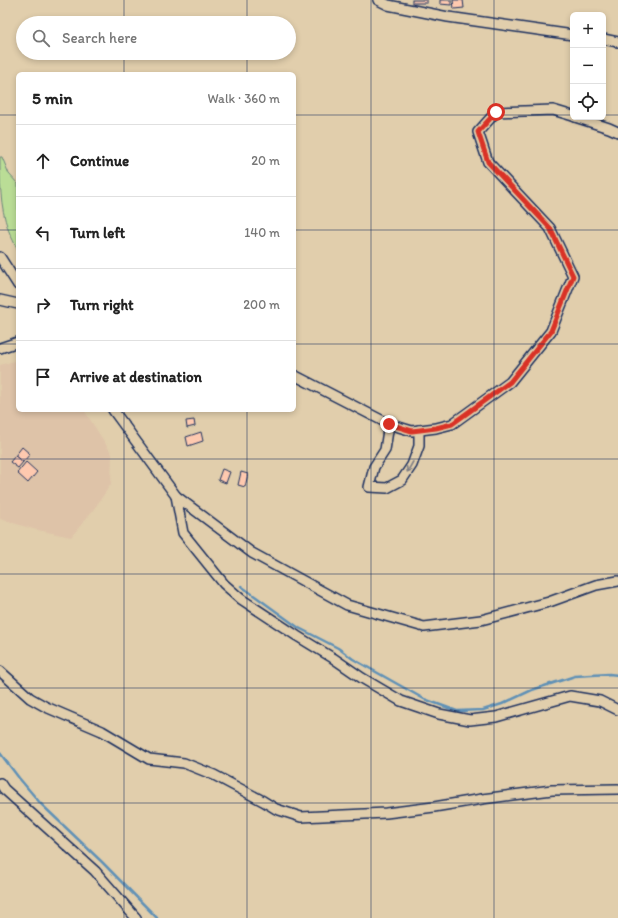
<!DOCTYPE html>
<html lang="en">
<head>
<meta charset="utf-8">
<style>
	body { margin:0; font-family:Itim,sans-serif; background:#f2f2f2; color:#222 }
	.controls { position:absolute; right:12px; top:12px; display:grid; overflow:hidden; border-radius:6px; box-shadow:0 2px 6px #0003 }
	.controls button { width:36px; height:36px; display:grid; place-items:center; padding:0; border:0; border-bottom:1px solid #e0e0e0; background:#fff; color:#222; font:20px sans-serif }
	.stop { position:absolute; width:12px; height:12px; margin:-9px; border:3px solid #d93025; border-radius:50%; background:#fff }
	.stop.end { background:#d93025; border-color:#fff; box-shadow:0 1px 4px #0008 }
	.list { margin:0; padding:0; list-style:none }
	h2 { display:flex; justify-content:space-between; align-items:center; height:52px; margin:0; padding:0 16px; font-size:17px }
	h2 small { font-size:13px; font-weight:400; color:#767676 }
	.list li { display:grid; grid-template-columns:26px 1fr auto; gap:12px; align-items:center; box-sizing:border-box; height:72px; padding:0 16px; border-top:1px solid #e0e0e0 }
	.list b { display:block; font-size:15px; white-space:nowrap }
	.list em { font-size:13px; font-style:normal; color:#767676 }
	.icon { flex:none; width:22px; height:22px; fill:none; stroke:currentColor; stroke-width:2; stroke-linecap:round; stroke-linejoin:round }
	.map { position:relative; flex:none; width:618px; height:918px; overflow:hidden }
	.search { position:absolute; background:#fff; box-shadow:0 2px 6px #0003; left:16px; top:16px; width:280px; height:44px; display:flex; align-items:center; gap:10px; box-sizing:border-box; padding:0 14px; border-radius:22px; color:#767676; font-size:15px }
	.panel { position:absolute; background:#fff; box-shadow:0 2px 6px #0003; left:16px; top:72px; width:280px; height:340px; border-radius:6px }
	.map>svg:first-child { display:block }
	.built { fill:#dec3a8 }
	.green { fill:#badd96; stroke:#6a867a }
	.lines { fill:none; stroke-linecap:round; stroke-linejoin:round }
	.stream { stroke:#6191b6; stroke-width:2.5 }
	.building { fill:#fec9af; stroke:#1b2f5e }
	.minor-casing { stroke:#1b2f5e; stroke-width:12 }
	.minor { stroke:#e1ceac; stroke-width:9 }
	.oneway { stroke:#7e7e85 }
	.route { stroke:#d93025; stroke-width:5 }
	.grid { fill:none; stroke:#1b2f5e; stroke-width:1; stroke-opacity:0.55 }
</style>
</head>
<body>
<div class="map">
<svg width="618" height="918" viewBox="0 0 618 918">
	<rect width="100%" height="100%" fill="#e1ceac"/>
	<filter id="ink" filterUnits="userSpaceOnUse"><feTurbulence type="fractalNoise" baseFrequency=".025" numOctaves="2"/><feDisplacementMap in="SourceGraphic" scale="8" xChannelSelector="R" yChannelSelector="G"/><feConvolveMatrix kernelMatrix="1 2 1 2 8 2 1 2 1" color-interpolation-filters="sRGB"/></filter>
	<g filter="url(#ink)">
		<polygon class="built" points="18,360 18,410 84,410 112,454 111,484 94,509 71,537 33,529 0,519 0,365"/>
		<path class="green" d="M0,157h2l7,17 9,10v68c-3,-9 -7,-15 -10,-23 -8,-23 -8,-47 -8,-72z"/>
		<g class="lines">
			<g class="stream">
				<polyline points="241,586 299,628 338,648 353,659 424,699 457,711 483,710 502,704 532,690 575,676 609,674 618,675"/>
				<polyline points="0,753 19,778 41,804 102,862 157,918"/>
			</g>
		</g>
		<g class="building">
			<rect x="412" y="0" width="15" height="3"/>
			<polygon points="440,0 451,0 451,5 440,4"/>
			<polygon points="453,0 463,0 464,8 454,9"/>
			<polygon points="194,420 195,426 187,428 186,421"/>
			<polygon points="201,432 203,441 188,446 186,437"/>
			<polygon points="22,447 30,454 23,462 15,456"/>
			<polygon points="15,456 23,462 18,468 10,462"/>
			<polygon points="26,462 37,472 28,483 17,473"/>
			<polygon points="222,469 230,472 226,483 218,480"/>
			<polygon points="241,472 248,474 245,487 238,485"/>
		</g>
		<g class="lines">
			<defs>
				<g id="minor">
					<polyline points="378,0 388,5 448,17 573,35"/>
					<polyline points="603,39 618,42"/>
					<polyline points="575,117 609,128 618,132"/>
					<polyline points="0,257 18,285"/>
					<polyline points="0,300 18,304"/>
					<polyline points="0,348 18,342"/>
					<polyline points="294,375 389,424 412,431 436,428 452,424 510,382 551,331 573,276 550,228 488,162 478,132 496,112 553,110 573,116"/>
					<polyline points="113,410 176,496 252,553 347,605 424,627 481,620 549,602 596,585 618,581"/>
					<polyline points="389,424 385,450 374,467 369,487 387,488 402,480 412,465 419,446 419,430"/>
					<polyline points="176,496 183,533 224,584 241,599 297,636 333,658 362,678 401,701 439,714 470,720 496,717 570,696 600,701 618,710"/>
					<polyline points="0,671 30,698 46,707 102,731 149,759 184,763 214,775 263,801 276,809 301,817 386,813 434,807 482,799 552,790 618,789"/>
					<polyline points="0,783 4,789 95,871 136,918"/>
				</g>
			</defs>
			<use href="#minor" class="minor-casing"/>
			<use href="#minor" class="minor"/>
		</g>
		<defs><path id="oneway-shaft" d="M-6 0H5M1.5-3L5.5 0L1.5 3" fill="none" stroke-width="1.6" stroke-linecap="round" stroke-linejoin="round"/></defs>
		<use class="oneway" href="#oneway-shaft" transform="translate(410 467) rotate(119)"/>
	</g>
	<g class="lines" filter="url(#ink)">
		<polyline class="route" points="389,424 412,431 436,428 452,424 510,382 551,331 573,276 550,228 488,162 478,132 496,112"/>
	</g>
	<path class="grid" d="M124,0v23M247,0v23M371,0v918M494,0v918M124,53v21M247,53v21M0,115h18M294,115h279M603,115h15M0,230h18M294,230h324M0,344h18M294,344h324M124,410v508M247,410v508M0,459h618M0,574h618M0,688h618M0,803h618"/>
</svg>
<div class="controls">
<button>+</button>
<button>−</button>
<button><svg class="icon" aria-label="locate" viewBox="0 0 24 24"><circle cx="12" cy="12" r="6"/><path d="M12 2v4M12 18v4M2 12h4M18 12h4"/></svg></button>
</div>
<div class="stop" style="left:496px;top:112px"></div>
<div class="stop end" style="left:389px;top:424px"></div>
<div class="search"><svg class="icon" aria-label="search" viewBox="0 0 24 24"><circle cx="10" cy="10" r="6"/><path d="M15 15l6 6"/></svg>Search here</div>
<section class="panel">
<h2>5 min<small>Walk · 360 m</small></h2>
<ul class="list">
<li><svg class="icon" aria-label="ahead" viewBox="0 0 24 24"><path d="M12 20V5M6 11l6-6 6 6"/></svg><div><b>Continue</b></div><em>20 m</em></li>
<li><svg class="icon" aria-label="left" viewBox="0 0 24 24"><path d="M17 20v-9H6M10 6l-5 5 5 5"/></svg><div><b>Turn left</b></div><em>140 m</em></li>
<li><svg class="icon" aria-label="right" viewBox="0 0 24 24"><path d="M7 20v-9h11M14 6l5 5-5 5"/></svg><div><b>Turn right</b></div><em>200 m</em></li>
<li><svg class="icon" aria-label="arrive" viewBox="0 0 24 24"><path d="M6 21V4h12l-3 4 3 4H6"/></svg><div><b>Arrive at destination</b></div></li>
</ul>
</section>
</div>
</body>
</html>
